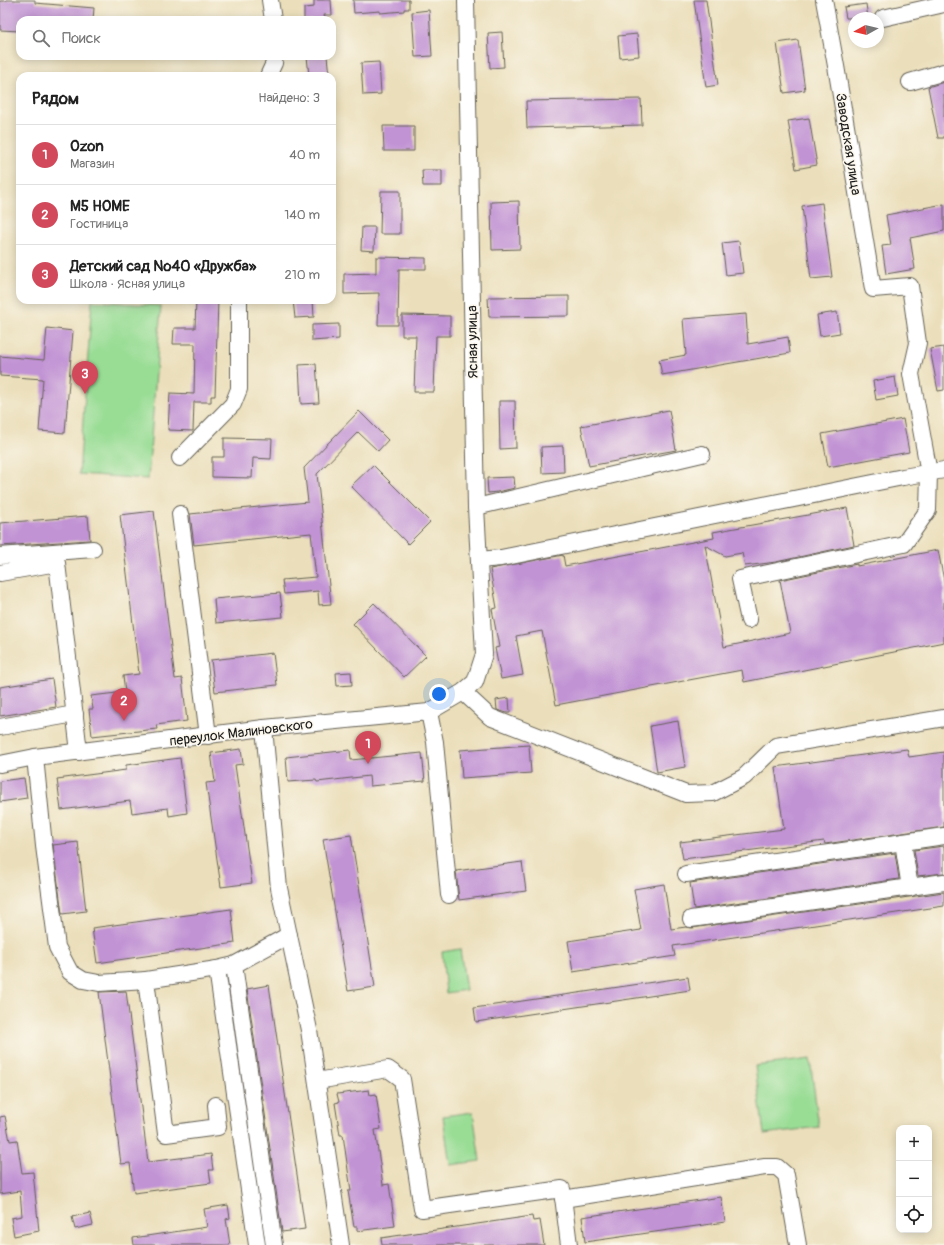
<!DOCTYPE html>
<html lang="ru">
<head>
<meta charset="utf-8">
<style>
	body { margin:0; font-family:Pangolin,sans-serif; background:#f2f2f2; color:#222 }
	.controls { position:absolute; right:12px; bottom:12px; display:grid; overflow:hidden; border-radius:8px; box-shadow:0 2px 10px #0003 }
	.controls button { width:36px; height:36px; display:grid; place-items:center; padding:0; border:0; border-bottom:1px solid #e0e0e0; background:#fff; color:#222; font:20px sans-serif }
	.compass { position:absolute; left:848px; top:12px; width:36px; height:36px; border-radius:50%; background:#fff; box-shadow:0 2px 10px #0003; rotate:262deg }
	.you { position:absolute; left:439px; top:694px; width:14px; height:14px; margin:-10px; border:3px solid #fff; border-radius:50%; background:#1a73e8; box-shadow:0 0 0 6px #1a73e833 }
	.badge { display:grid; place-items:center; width:26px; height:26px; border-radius:50%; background:#d1495b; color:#fff; font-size:13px; font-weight:700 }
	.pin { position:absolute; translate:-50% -33px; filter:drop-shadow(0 1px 2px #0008) }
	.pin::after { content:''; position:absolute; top:21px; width:14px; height:12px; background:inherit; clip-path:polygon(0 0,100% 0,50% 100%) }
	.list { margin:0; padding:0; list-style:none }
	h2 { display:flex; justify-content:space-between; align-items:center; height:52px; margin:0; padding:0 16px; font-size:17px }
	h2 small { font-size:13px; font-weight:400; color:#767676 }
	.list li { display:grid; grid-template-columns:26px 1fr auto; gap:12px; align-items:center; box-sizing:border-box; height:60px; padding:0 16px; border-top:1px solid #e0e0e0 }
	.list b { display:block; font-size:15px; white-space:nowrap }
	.list p { margin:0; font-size:13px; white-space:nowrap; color:#767676 }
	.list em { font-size:13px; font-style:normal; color:#767676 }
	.icon { flex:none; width:22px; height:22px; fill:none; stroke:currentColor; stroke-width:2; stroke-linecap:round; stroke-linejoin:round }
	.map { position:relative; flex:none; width:944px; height:1245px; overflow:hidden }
	.search { position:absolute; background:#fff; box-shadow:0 2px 10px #0003; left:16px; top:16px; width:320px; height:44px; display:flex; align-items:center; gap:10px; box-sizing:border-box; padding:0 14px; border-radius:12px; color:#767676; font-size:15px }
	.panel { position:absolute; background:#fff; box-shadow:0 2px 10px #0003; left:16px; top:72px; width:320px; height:232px; border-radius:12px }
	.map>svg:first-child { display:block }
	.green { fill:#99dd95; stroke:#5a7c58 }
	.building { fill:#c193d4 }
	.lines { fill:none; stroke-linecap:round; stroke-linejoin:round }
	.minor-casing { stroke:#646054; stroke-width:18 }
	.minor { stroke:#fff; stroke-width:16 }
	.labels { text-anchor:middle; stroke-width:3; stroke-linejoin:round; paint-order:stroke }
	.street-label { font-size:14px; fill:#1c1c1c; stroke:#fbf7ec }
</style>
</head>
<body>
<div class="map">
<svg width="944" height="1245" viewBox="0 0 944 1245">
	<rect width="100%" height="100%" fill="#fbf7ec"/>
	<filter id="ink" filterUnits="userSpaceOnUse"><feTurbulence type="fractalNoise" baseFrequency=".025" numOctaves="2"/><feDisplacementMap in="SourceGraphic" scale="8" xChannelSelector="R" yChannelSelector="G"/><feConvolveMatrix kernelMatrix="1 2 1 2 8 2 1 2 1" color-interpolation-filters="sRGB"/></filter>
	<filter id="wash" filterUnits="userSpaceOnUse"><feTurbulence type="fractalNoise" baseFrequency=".012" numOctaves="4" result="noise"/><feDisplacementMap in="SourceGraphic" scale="16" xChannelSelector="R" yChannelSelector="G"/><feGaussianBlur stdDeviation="0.9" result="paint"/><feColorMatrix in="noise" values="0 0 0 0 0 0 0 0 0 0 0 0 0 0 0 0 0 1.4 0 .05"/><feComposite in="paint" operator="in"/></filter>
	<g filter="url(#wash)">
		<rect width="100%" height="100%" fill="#ebdfbb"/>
		<g class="green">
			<polygon points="92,301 161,306 148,479 79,474"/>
			<polygon points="460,949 466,990 446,993 442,952"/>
			<polygon points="810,1059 819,1127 764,1134 755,1066"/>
			<polygon points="473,1112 480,1161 450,1165 443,1116"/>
		</g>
		<g id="blocks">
			<g class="building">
				<polygon points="6,0 35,0 35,3 94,8 93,20 20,20 20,31 0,30 0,1 6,1"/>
				<polygon points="314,0 331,0 332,15 324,15 325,20 304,20 304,8 314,7"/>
				<polygon points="353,0 409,0 409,9 404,9 404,11 380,13 380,11 354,13"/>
				<polygon points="694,0 706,0 718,85 706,87"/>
				<polygon points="866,4 868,18 846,18 844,7"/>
				<polygon points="429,10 432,56 415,57 412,12"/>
				<polygon points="502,32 504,67 490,68 488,33"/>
				<polygon points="637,34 639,56 620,58 618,36"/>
				<polygon points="798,40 805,90 784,93 777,43"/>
				<polygon points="307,56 327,56 329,76 309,76"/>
				<polygon points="379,62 381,94 363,95 361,63"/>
				<polygon points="944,82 944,138 938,138 928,87"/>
				<polygon points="641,99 642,125 527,128 526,101"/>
				<polygon points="809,118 817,165 796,169 788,121"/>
				<polygon points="383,126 414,126 414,151 384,151"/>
				<polygon points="422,170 442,170 442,186 423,186"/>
				<polygon points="381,191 400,191 400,234 380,234"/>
				<polygon points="519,201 520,249 492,250 491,202"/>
				<polygon points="822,203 832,277 811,279 802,206"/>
				<polygon points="944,204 944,231 910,238 915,269 886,274 882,246 891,245 886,215"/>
				<polygon points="362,227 375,227 374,251 361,250"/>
				<polygon points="739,241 743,273 726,275 722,243"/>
				<polygon points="376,257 426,258 426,269 399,269 398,325 378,325 379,293 344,294 344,274 376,273"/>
				<polygon points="569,296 569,316 489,317 488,297"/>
				<polygon points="196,300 218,300 215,396 211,396 211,402 194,402 193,431 168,430 170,393 194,394 195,344 173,344 174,328 195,328"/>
				<polygon points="293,300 313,300 314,317 295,318"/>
				<polygon points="837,312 840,333 820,336 817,315"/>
				<polygon points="746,314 748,344 788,337 790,353 662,375 659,360 686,355 683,319"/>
				<polygon points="402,315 450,316 450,336 436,336 434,392 414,392 416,336 402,336"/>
				<polygon points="339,324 339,339 312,341 312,325"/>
				<polygon points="47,328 73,331 65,433 39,431 43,379 0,376 0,356 44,360"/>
				<polygon points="944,347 944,390 938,391 930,349"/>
				<polygon points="316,364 319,403 301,404 299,365"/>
				<polygon points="895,377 898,396 876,400 873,381"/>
				<polygon points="499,401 515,401 516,448 500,449"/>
				<polygon points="669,410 676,450 589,466 581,426"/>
				<polygon points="359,411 388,440 378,451 358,432 317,474 331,604 319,605 318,591 284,594 282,580 316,577 311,533 194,545 190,514 308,502 304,468"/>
				<polygon points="903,419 909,452 828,467 822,434"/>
				<polygon points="224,438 272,439 271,459 253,458 252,478 212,477 212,457 224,457"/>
				<polygon points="563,446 564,472 542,473 541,447"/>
				<polygon points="373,465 430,522 408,544 351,486"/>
				<polygon points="514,477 515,488 497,492 488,493 487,478"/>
				<polygon points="847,508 854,545 776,562 745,566 742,553 725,556 705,545 724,647 790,633 780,580 857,564 857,566 938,550 944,581 944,642 744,682 742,670 556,705 542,631 516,636 523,675 501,679 495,648 499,647 492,609 497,608 490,569 563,555 565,566 714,538 713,532"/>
				<polygon points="154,511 175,679 182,678 187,721 156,725 157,729 92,736 89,709 93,709 91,696 125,692 123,676 139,674 120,515"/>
				<polygon points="88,516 90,540 0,546 0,523"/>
				<polygon points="280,593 283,617 216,623 214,599"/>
				<polygon points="374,603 426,656 404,677 353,624"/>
				<polygon points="273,653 277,685 215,692 211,660"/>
				<polygon points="351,672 352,685 337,686 336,673"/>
				<polygon points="52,679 56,707 0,716 0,687"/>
				<polygon points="509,698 510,713 507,713 497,710 496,700"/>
				<polygon points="678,721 685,767 657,772 650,726"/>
				<polygon points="529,745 531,773 462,778 460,750"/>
				<polygon points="241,749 243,764 235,765 252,883 221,887 206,783 215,782 211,753"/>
				<polygon points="907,749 909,757 944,752 944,827 825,844 824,841 683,859 680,842 784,829 775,767"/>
				<polygon points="350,750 351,760 422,753 425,781 370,786 369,776 317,782 316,780 288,782 286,757"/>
				<polygon points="180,758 187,813 169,816 168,808 132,813 130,801 61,810 57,779 126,770 126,765"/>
				<polygon points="24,778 27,798 0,802 0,781"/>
				<polygon points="351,835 375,987 348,991 323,839"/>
				<polygon points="78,842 86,911 62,914 53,845"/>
				<polygon points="944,846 944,873 918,876 914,850"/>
				<polygon points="895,853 899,879 694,909 690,883"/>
				<polygon points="522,862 526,891 459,900 456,871"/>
				<polygon points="664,884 671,929 686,927 692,928 944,892 944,906 673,946 675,956 573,972 568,941 641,930 634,889"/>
				<polygon points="231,909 235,943 97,963 92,928"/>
				<polygon points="688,977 690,990 476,1022 474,1008"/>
				<polygon points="269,985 305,1229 282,1232 247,989"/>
				<polygon points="126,991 148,1162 211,1154 213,1170 209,1170 211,1183 134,1193 130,1163 121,1164 99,992"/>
				<polygon points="369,1090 370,1095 376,1094 381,1129 375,1130 383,1185 389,1184 395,1226 357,1231 357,1227 354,1227 348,1191 351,1191 343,1135 340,1135 335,1103 339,1102 337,1094"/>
				<polygon points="5,1116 10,1141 17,1140 22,1173 33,1172 39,1231 14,1236 11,1218 22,1216 20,1191 0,1194 0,1117"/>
				<polygon points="721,1197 725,1222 585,1242 582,1217"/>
				<polygon points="228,1205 230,1218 226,1219 230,1245 134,1245 133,1238 207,1227 204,1209"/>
				<polygon points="90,1213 93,1225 75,1229 72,1217"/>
				<polygon points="532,1216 533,1221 540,1220 544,1245 382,1245 381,1238"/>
			</g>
		</g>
	</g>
	<g filter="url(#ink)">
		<use href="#blocks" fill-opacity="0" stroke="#646054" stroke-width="1"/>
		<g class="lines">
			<defs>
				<g id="minor">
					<polyline points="270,0 273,20"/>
					<polyline points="883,18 944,4"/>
					<polyline points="268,76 274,63 275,56"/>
					<polyline points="910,82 944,72"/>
					<polyline points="180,458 233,404 239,389 239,300"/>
					<polyline points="476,507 702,454"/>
					<polyline points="180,514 208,736"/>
					<polyline points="0,556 93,549"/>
					<polyline points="479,560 501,558 903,477 944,470"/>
					<polyline points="0,573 57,563 79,752"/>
					<polyline points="749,620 740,579 904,544 928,510 929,473 911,374 918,343 910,286 873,289 836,66 824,0"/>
					<polyline points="463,692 490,717 686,794 713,793 744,777 776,746 944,718"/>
					<polyline points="429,712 435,742 449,895"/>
					<polyline points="0,727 75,714"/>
					<polyline points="264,728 279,888 309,1030 341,1245"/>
					<polyline points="35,757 44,846 57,947 70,972 83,980 99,983 146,980"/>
					<polyline points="0,764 35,757 264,728 429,712 463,692 475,682 484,654 476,507 466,0"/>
					<polyline points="903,842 910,888"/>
					<polyline points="686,874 944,836"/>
					<polyline points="691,919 944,882"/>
					<polyline points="234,965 274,1245"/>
					<polyline points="217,969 257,1245"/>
					<polyline points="317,1081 388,1069 402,1079 422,1209 562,1189 569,1245"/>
					<polyline points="216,1105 218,1127 166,1134 146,980 217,969 234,965 289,935"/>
					<polyline points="563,1199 765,1167 777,1167 786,1175 798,1245"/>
				</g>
			</defs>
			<use href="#minor" class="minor-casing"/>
			<use href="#minor" class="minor"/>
		</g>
	</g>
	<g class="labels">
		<g class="street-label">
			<text transform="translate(849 144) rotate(81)" y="5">Заводская улица</text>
			<text transform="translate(472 342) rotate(-91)" y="5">Ясная улица</text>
			<text transform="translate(241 732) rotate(-7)" y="5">переулок Малиновского</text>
		</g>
	</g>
</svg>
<div class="controls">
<button>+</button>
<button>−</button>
<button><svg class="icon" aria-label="locate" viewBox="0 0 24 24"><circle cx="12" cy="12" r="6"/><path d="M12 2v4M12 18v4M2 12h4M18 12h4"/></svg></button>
</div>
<svg class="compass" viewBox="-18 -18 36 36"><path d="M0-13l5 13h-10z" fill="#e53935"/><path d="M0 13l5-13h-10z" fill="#767676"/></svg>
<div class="you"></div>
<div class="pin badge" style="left:368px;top:764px">1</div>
<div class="pin badge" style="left:124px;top:721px">2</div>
<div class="pin badge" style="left:85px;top:394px">3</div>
<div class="search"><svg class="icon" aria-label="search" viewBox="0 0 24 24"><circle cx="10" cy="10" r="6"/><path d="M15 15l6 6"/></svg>Поиск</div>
<section class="panel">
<h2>Рядом<small>Найдено: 3</small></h2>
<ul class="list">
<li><span class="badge">1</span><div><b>Ozon</b><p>Магазин</p></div><em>40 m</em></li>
<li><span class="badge">2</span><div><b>M5 HOME</b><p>Гостиница</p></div><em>140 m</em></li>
<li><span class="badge">3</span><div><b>Детский сад №40 «Дружба»</b><p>Школа · Ясная улица</p></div><em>210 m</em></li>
</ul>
</section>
</div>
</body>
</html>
